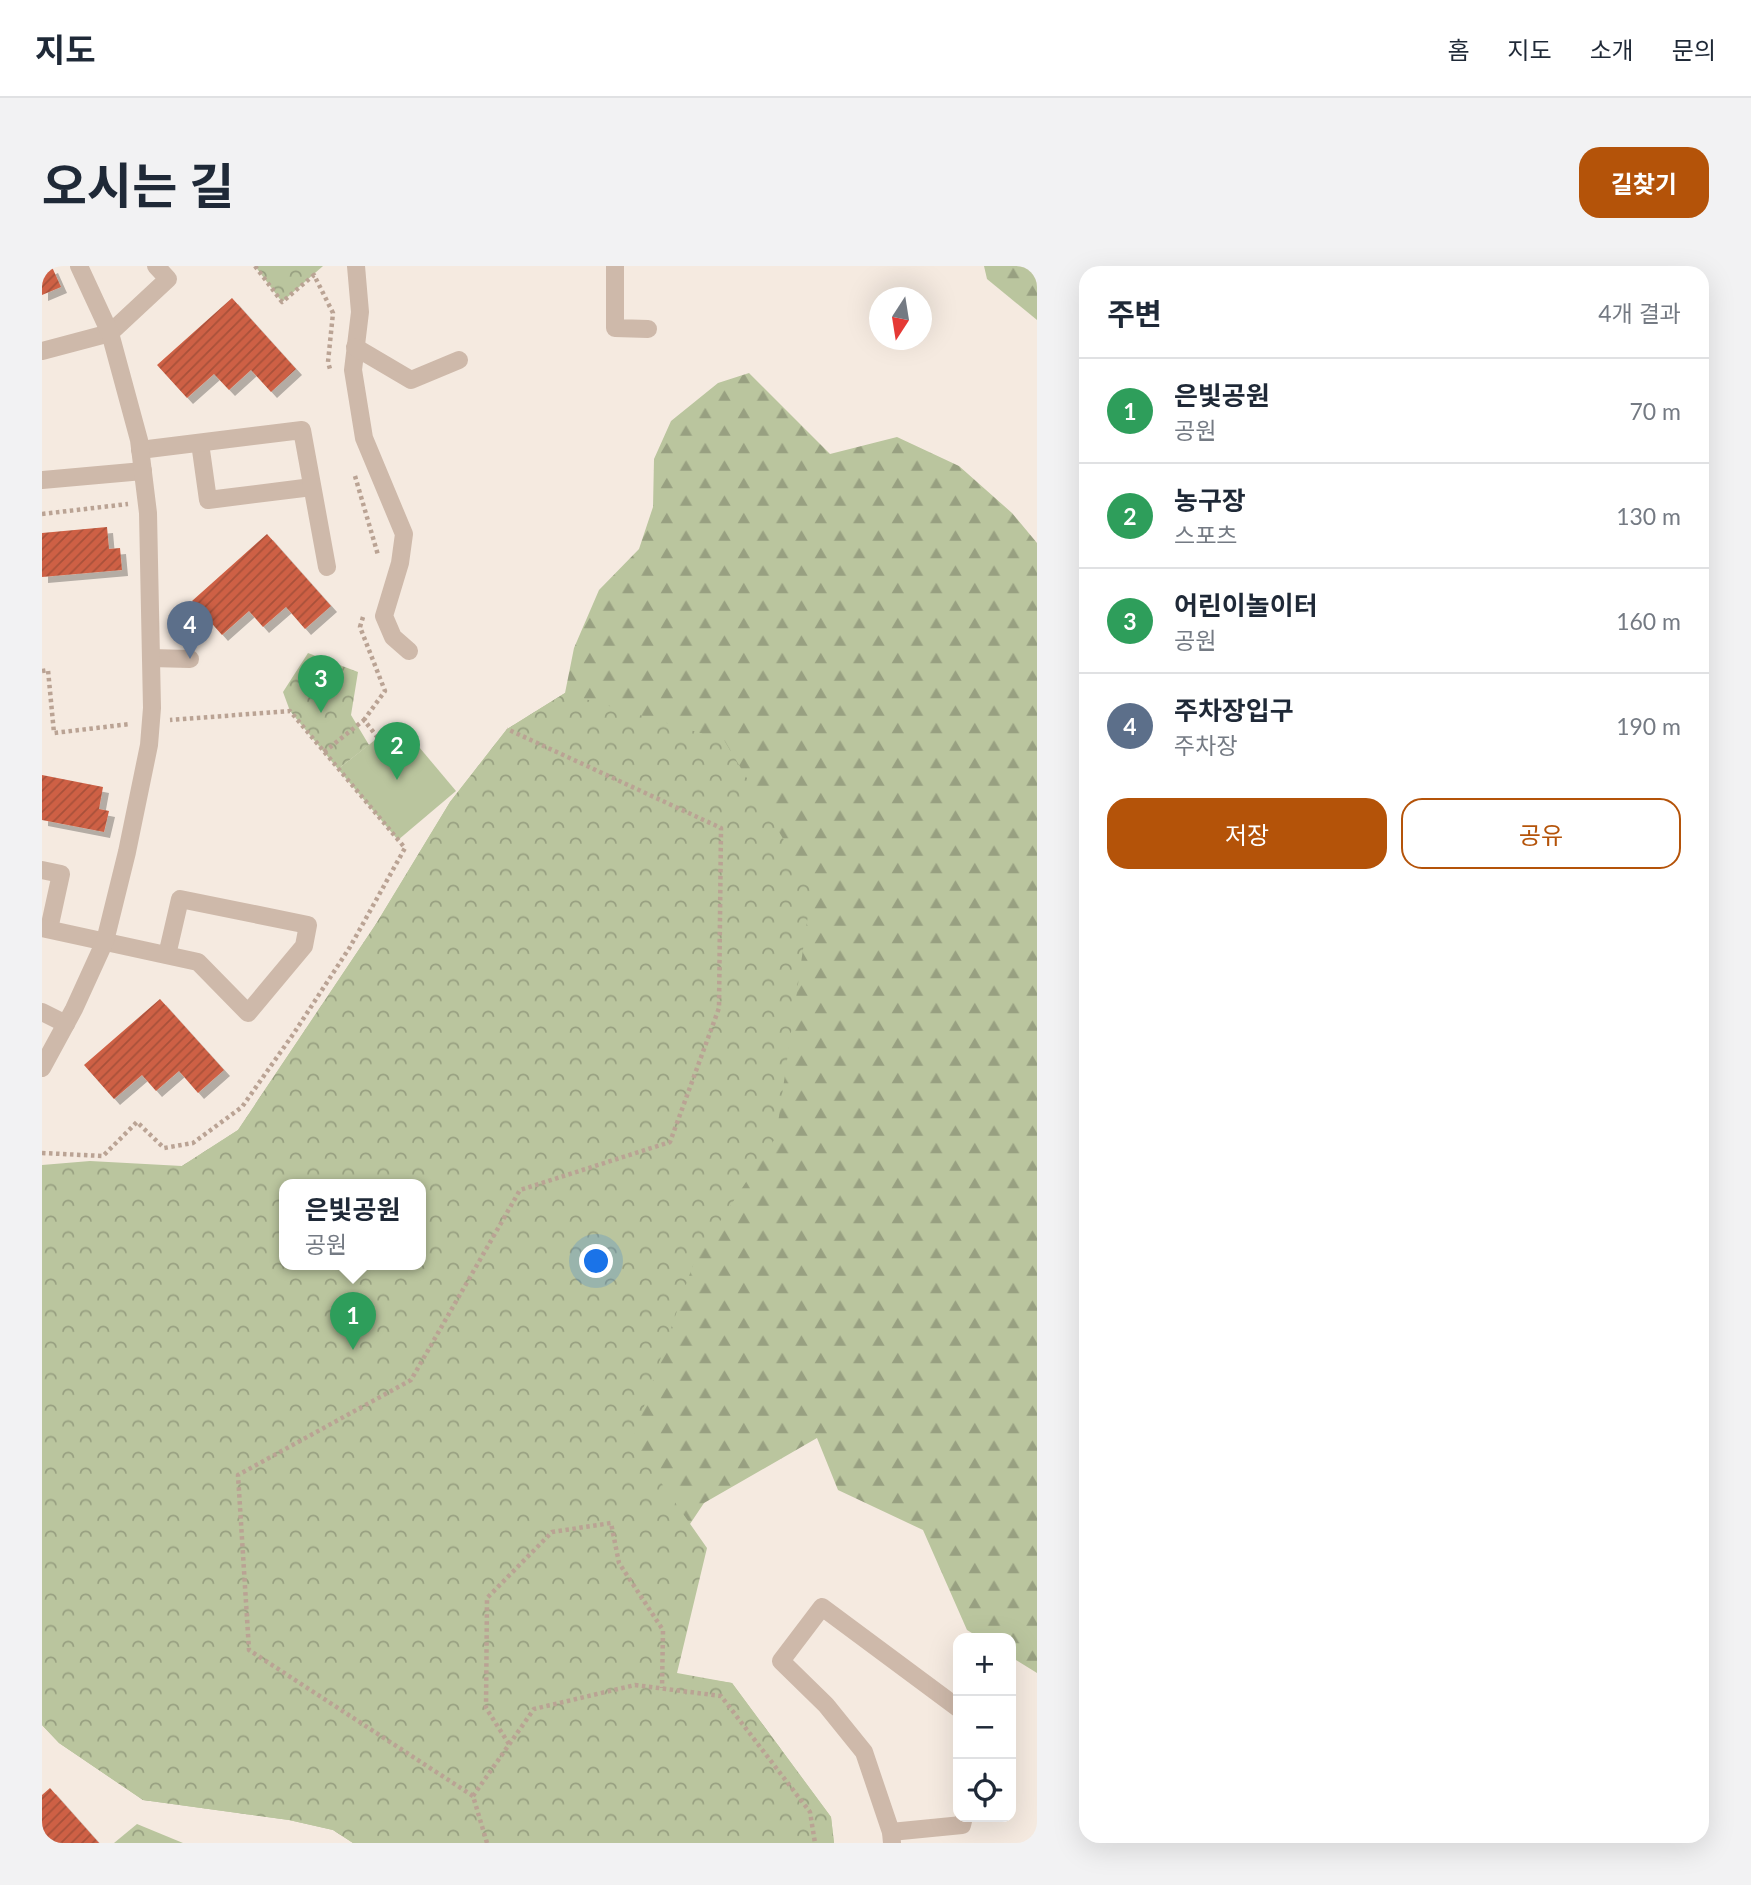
<!DOCTYPE html>
<html lang="ko">
<head>
<meta charset="utf-8">
<style>
	body { margin:0; font-family:Lato,"Noto Sans KR",sans-serif; background:#f2f2f3; color:#1f2937 }
	.controls { position:absolute; right:21px; bottom:21px; display:grid; overflow:hidden; border-radius:14px; box-shadow:0 7px 28px #0002 }
	.controls button { width:63px; height:63px; display:grid; place-items:center; padding:0; border:0; border-bottom:2px solid #e0e1e3; background:#fff; color:#1f2937; font:35px sans-serif }
	.compass { position:absolute; left:827px; top:21px; width:63px; height:63px; border-radius:50%; background:#fff; box-shadow:0 7px 28px #0002; rotate:192deg }
	.you { position:absolute; left:555px; top:996px; width:24px; height:24px; margin:-18px; border:5px solid #fff; border-radius:50%; background:#1a73e8; box-shadow:0 0 0 10px #1a73e833 }
	.badge { display:grid; place-items:center; width:46px; height:46px; border-radius:50%; background:#b45309; color:#fff; font-size:23px; font-weight:700 }
	.pin { position:absolute; translate:-50% -58px; filter:drop-shadow(0 2px 4px #0008) }
	.pin::after { content:''; position:absolute; top:37px; width:24px; height:21px; background:inherit; clip-path:polygon(0 0,100% 0,50% 100%) }
	.popup { position:absolute; left:237px; top:913px; width:147px; height:91px; box-sizing:border-box; display:grid; place-content:center; border-radius:14px; background:#fff; filter:drop-shadow(0 2px 5px #0005); font-size:23px; white-space:nowrap; color:#747a83 }
	.popup b { font-size:26px; color:#1f2937 }
	.popup::after { content:''; position:absolute; left:50%; top:100%; margin-left:-14px; border:14px solid transparent; border-top-color:#fff }
	.list { margin:0; padding:0; list-style:none }
	h2 { display:flex; justify-content:space-between; align-items:center; height:91px; margin:0; padding:0 28px; font-size:30px }
	h2 small { font-size:23px; font-weight:400; color:#747a83 }
	.list li { display:grid; grid-template-columns:46px 1fr auto; gap:21px; align-items:center; box-sizing:border-box; height:105px; padding:0 28px; border-top:2px solid #e0e1e3 }
	.list b { display:block; font-size:26px; white-space:nowrap }
	.list p { margin:0; font-size:23px; white-space:nowrap; color:#747a83 }
	.list em { font-size:23px; font-style:normal; color:#747a83 }
	.actions { display:flex; gap:14px; padding:21px 28px }
	.actions a { flex:1; padding:16px 0; border:2px solid #b45309; border-radius:21px; text-align:center; font-size:24px; color:#b45309 }
	.actions .main { background:#b45309; color:#fff }
	.icon { flex:none; width:38px; height:38px; fill:none; stroke:currentColor; stroke-width:2; stroke-linecap:round; stroke-linejoin:round }
	.map { position:relative; flex:none; width:995px; height:1577px; overflow:hidden; border-radius:21px }
	header { display:flex; align-items:center; gap:42px; box-sizing:border-box; height:98px; padding:0 35px; background:#fff; border-bottom:2px solid #e0e1e3 }
	header strong { font-size:33px }
	nav { display:flex; gap:38px; margin-inline-start:auto; font-size:24px }
	.intro { display:flex; align-items:center; justify-content:space-between; box-sizing:border-box; height:168px; padding:0 42px }
	h1 { margin:0; font-size:49px }
	.button { padding:18px 32px; border-radius:21px; background:#b45309; color:#fff; font-size:24px; font-weight:700 }
	main { display:flex; gap:42px; padding:0 42px }
	aside { flex:1; background:#fff; border-radius:21px; box-shadow:0 7px 28px #0002 }
	.map>svg:first-child { display:block }
	.forest { fill:url(#forest-firs); fill-rule:evenodd }
	.park { fill:url(#park-crowns); fill-rule:evenodd }
	.garden { fill:#bac59e }
	.building { fill:url(#building-hatch); filter:url(#shadow) }
	.lines { fill:none; stroke-linecap:round; stroke-linejoin:round }
	.path { stroke:#baa394; stroke-width:4.5; stroke-dasharray:3.5 3.5; stroke-linecap:butt }
	.minor { stroke:#ceb9aa; stroke-width:18 }
</style>
</head>
<body>
<header>
<strong>지도</strong>
<nav><a>홈</a><a>지도</a><a>소개</a><a>문의</a></nav>
</header>
<div class="intro"><h1>오시는 길</h1><a class="button">길찾기</a></div>
<main>
<div class="map">
<svg width="995" height="1577" viewBox="0 0 995 1577">
	<defs>
		<pattern id="forest-firs" width="22" height="20" patternUnits="userSpaceOnUse" patternTransform="scale(1.75)"><rect width="22" height="20" fill="#bac59e"/><path d="M5 1l3.5 6h-7zM16 11l3.5 6h-7z" fill="#98a081"/></pattern>
		<pattern id="park-crowns" width="20" height="18" patternUnits="userSpaceOnUse" patternTransform="scale(1.75)"><rect width="20" height="18" fill="#bac59e"/><path d="M2 6a3 3 0 1 1 6 0M12 15a3 3 0 1 1 6 0" fill="none" stroke="#98a081"/></pattern>
		<pattern id="building-hatch" width="6" height="6" patternUnits="userSpaceOnUse" patternTransform="scale(1.75)"><rect width="6" height="6" fill="#ce6145"/><path d="M-1 1l2-2M0 6l6-6M5 7l2-2" fill="none" stroke="#a8503a"/></pattern>
		<filter id="shadow"><feDropShadow dx="6" dy="6" stdDeviation="0" flood-color="#0004"/></filter>
	</defs>
	<rect width="100%" height="100%" fill="#f5eae0"/>
	<g class="forest">
		<polygon points="942,0 995,0 995,54 945,13"/>
		<path d="M707,107l81,81 67,-17 62,29 53,47 25,30v1130l-26,-16v-19h-31l-13,-8 -44,-100 -85,-40 -21,-52 -113,65 -14,21 -25,51 -250,60 317,48 99,134 3,26h-481l-20,-13 -44,-10 -146,-20 -84,-57 -17,-18 140,-559 56,-36 138,-206 74,-122 57,-73 58,-36 9,-45 25,-58 40,-41 14,-42 1,-48 17,-38 47,-38zM243,918h136v80h-136z"/>
	</g>
	<g class="park">
		<polygon points="213,0 281,0 240,36"/>
		<polygon points="266,387 316,406 309,449 327,479 296,503 248,445 241,426"/>
		<path d="M523,427l159,47 88,147 -36,250 -81,122 -63,182 75,107 -30,125 55,10 99,134 3,26h-481l-20,-13 -44,-10 -146,-20 -84,-57 -17,-18v-560l48,-4 92,5 56,-36 138,-206 74,-122 57,-73zM243,918h136v80h-136z"/>
		<polygon points="95,1558 141,1577 72,1577"/>
	</g>
	<polygon class="garden" points="356,456 414,525 356,574 296,503"/>
	<g class="building">
		<polygon points="10,1 19,21 0,29 0,6"/>
		<polygon points="190,32 254,103 229,126 209,104 187,124 172,108 145,132 115,99"/>
		<polygon points="65,261 67,283 78,282 80,304 0,311 0,267"/>
		<polygon points="225,268 289,340 263,363 244,341 221,361 207,345 180,369 150,335"/>
		<polygon points="0,509 61,521 57,543 67,545 62,566 0,554"/>
		<polygon points="118,733 182,804 156,827 137,805 114,825 100,809 72,833 42,799"/>
		<polygon points="8,1522 57,1577 0,1577 0,1529"/>
	</g>
	<g class="lines">
		<g class="path">
			<polyline points="213,0 240,36 272,9 291,47 286,96 288,103"/>
			<polyline points="313,210 336,289"/>
			<polyline points="0,248 86,238"/>
			<polyline points="321,351 318,361 343,425 322,454"/>
			<polyline points="0,405 6,404 12,467 88,458"/>
			<polyline points="282,486 322,454 351,491"/>
			<polyline points="0,887 61,890 95,856 122,882 151,877 200,841 252,767 308,681 363,582 248,445 128,454"/>
			<polyline points="467,1478 444,1442 445,1332 510,1266 569,1257 577,1297 621,1364 620,1422"/>
			<polyline points="431,1530 492,1443 593,1419 679,1430 768,1546 773,1577"/>
			<polyline points="445,1577 431,1530 207,1384 196,1209 369,1114 478,924 628,876 677,742 679,562 465,463"/>
		</g>
		<g class="minor">
			<polyline points="314,0 318,46 311,104 322,172 362,268 358,297 342,350 351,371 367,385"/>
			<polyline points="573,0 573,62 606,63"/>
			<polyline points="313,81 369,114 417,94"/>
			<polyline points="0,85 68,67 126,13 114,0"/>
			<polyline points="158,177 166,234 270,221"/>
			<polyline points="98,184 260,164 285,301"/>
			<polyline points="0,214 101,205"/>
			<polyline points="109,392 148,393"/>
			<polyline points="0,604 19,608 7,663"/>
			<polyline points="0,662 156,696 206,747 262,680 266,659 138,633 125,689"/>
			<polyline points="0,746 24,758"/>
			<polyline points="0,802 32,743 63,675 85,586 107,479 110,442 106,247 97,174 68,67 37,0"/>
			<polyline points="849,1566 920,1559 922,1551"/>
			<polyline points="850,1577 849,1566 822,1486 784,1439 739,1395 780,1341 916,1442"/>
		</g>
	</g>
</svg>
<div class="controls">
<button>+</button>
<button>−</button>
<button><svg class="icon" aria-label="locate" viewBox="0 0 24 24"><circle cx="12" cy="12" r="6"/><path d="M12 2v4M12 18v4M2 12h4M18 12h4"/></svg></button>
</div>
<svg class="compass" viewBox="-18 -18 36 36"><path d="M0-13l5 13h-10z" fill="#e53935"/><path d="M0 13l5-13h-10z" fill="#747a83"/></svg>
<div class="you"></div>
<div class="pin badge" style="left:311px;top:1084px;background:#2e9e5b">1</div>
<div class="popup"><b>은빛공원</b>공원</div>
<div class="pin badge" style="left:355px;top:514px;background:#2e9e5b">2</div>
<div class="pin badge" style="left:279px;top:447px;background:#2e9e5b">3</div>
<div class="pin badge" style="left:148px;top:393px;background:#5c6f8a">4</div>
</div>
<aside>
<h2>주변<small>4개 결과</small></h2>
<ul class="list">
<li><span class="badge" style="background:#2e9e5b">1</span><div><b>은빛공원</b><p>공원</p></div><em>70 m</em></li>
<li><span class="badge" style="background:#2e9e5b">2</span><div><b>농구장</b><p>스포츠</p></div><em>130 m</em></li>
<li><span class="badge" style="background:#2e9e5b">3</span><div><b>어린이놀이터</b><p>공원</p></div><em>160 m</em></li>
<li><span class="badge" style="background:#5c6f8a">4</span><div><b>주차장입구</b><p>주차장</p></div><em>190 m</em></li>
</ul>
<div class="actions"><a class="main">저장</a><a>공유</a></div>
</aside>
</main>
</body>
</html>
